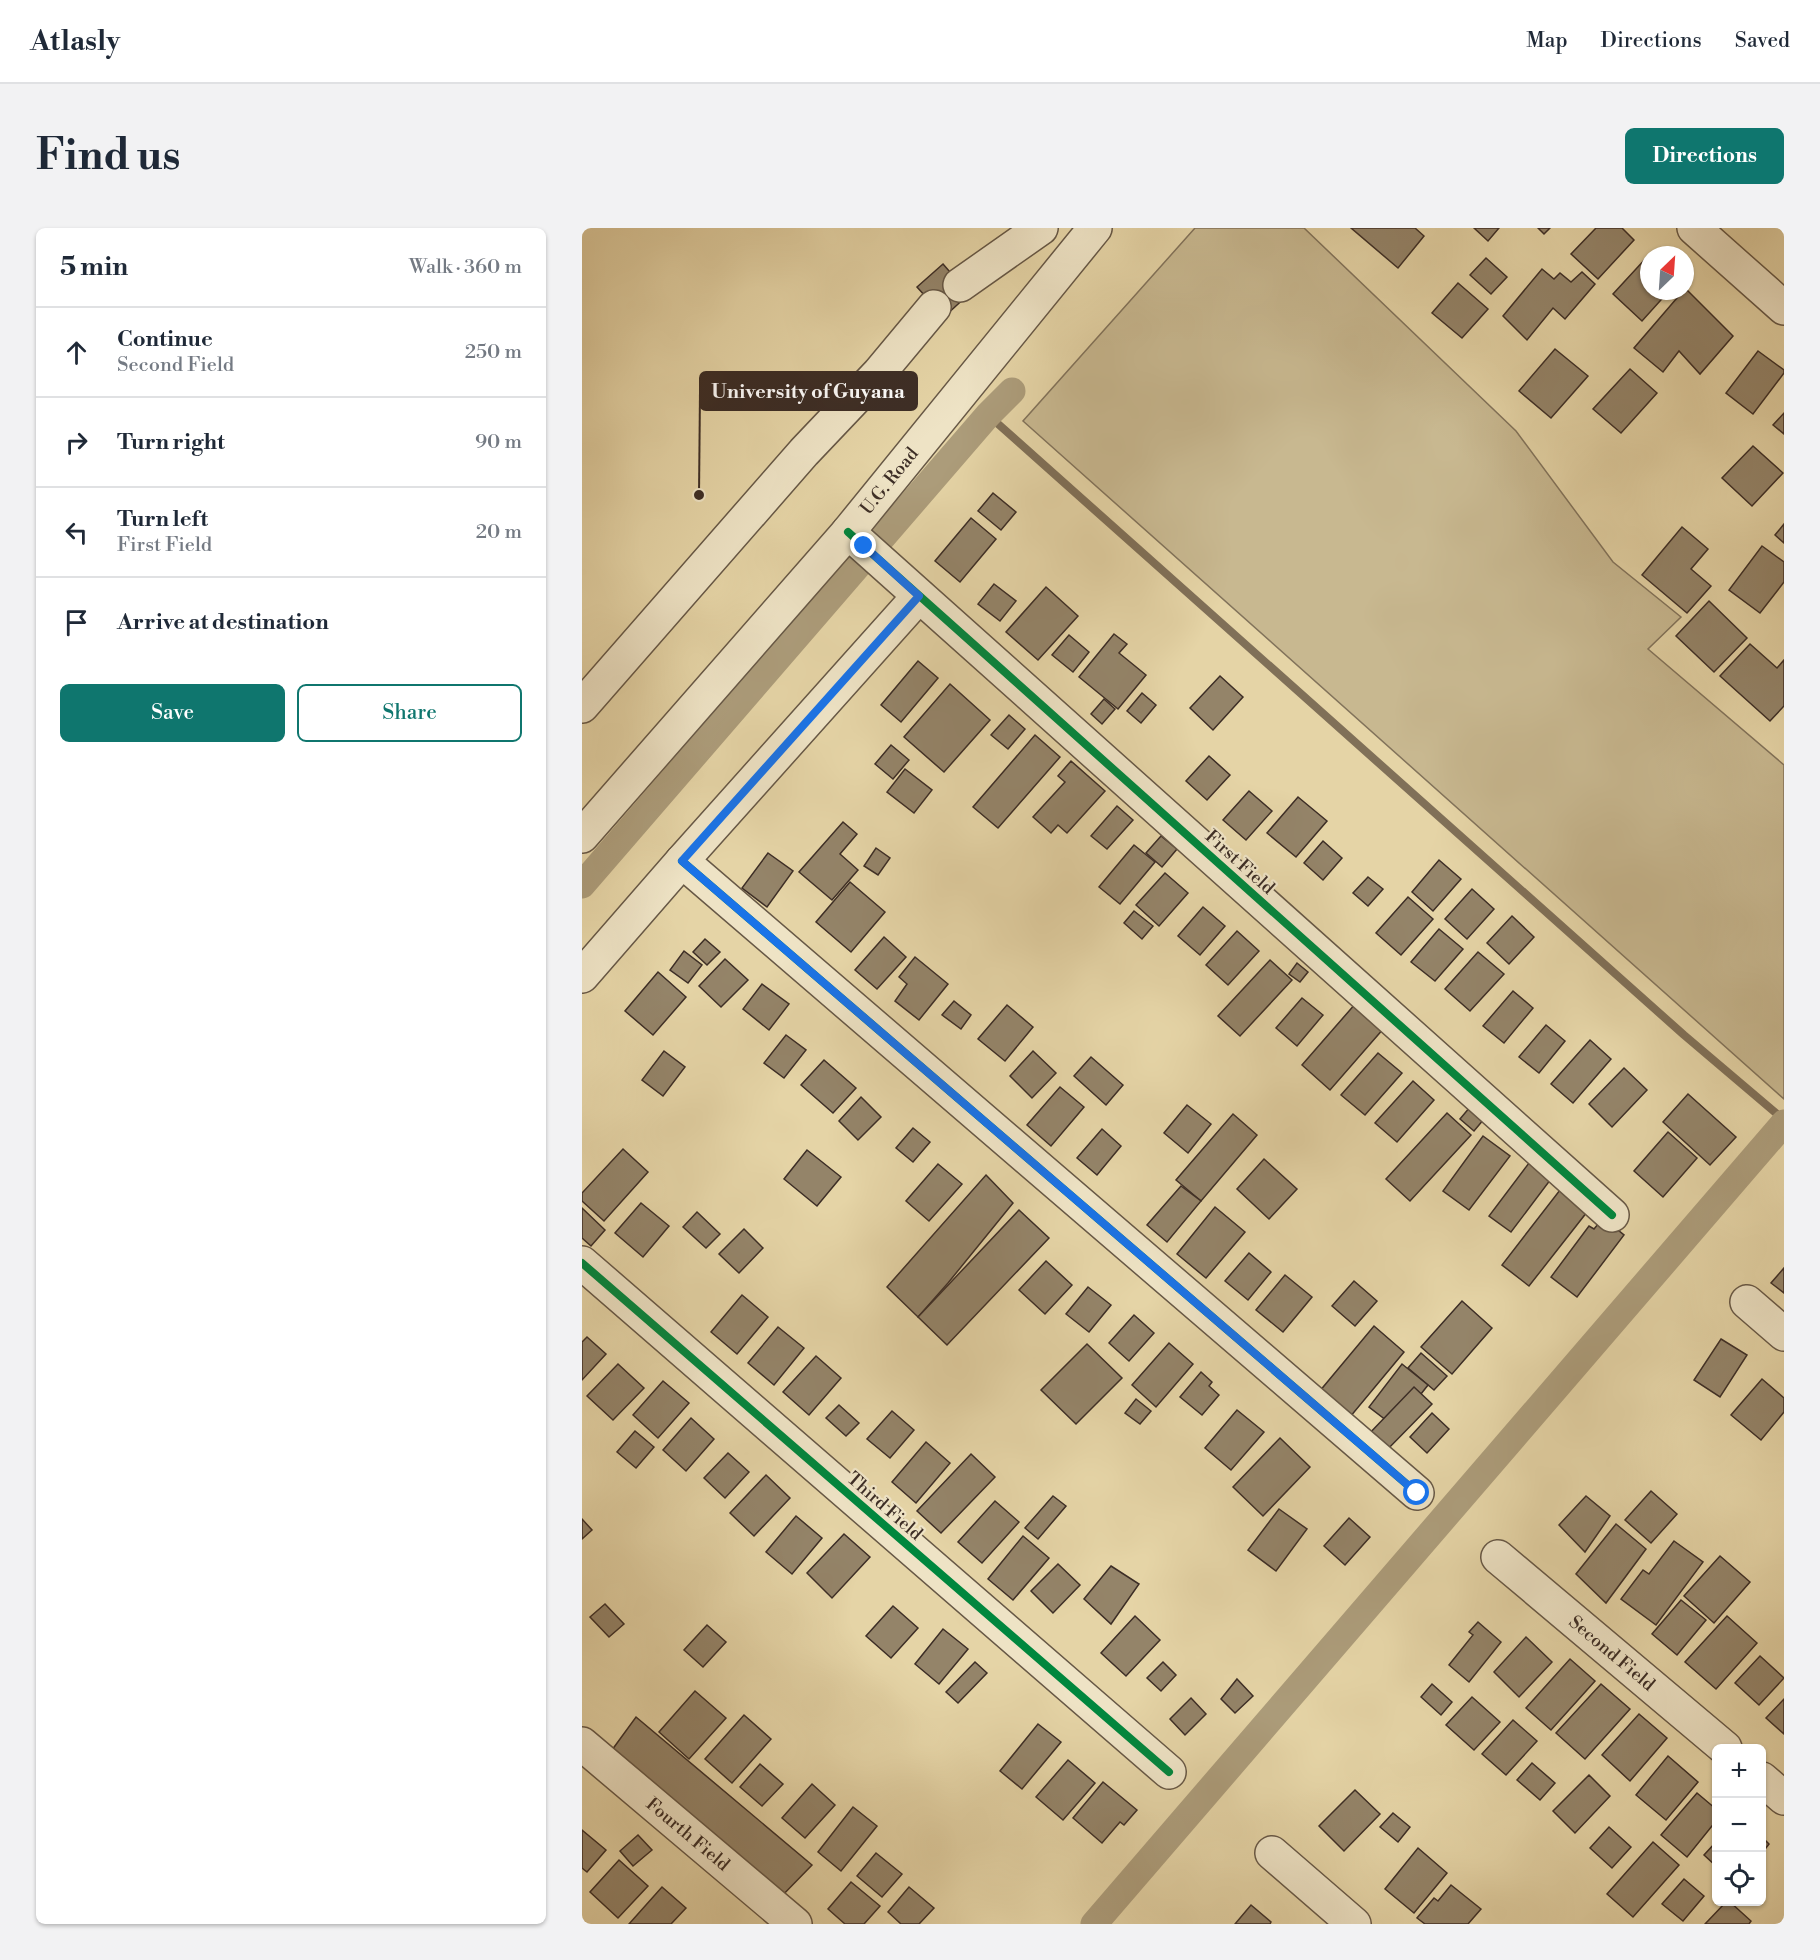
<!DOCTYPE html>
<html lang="en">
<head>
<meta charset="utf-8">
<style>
	body { margin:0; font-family:"Libre Bodoni",serif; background:#f2f2f3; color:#1f2937 }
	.controls { position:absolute; right:18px; bottom:18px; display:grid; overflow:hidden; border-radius:9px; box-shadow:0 2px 4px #0004 }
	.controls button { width:54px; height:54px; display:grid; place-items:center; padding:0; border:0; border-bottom:2px solid #e0e1e3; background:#fff; color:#1f2937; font:30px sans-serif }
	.compass { position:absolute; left:1058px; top:18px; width:54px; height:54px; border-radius:50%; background:#fff; box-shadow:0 2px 4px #0004; rotate:25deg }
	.stop { position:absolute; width:18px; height:18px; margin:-14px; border:4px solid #1a73e8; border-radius:50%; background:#fff }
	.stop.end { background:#1a73e8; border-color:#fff; box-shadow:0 2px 6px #0008 }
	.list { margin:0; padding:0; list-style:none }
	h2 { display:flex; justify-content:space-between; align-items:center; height:78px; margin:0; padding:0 24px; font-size:26px }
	h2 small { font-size:20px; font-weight:400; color:#747a83 }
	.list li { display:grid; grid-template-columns:39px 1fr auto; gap:18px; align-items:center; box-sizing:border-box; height:90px; padding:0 24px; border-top:2px solid #e0e1e3 }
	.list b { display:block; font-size:22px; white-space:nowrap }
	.list p { margin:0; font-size:20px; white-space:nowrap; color:#747a83 }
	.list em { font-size:20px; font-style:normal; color:#747a83 }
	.actions { display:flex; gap:12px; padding:18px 24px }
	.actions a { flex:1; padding:14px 0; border:2px solid #0f766e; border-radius:9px; text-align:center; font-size:21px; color:#0f766e }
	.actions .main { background:#0f766e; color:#fff }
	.icon { flex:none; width:33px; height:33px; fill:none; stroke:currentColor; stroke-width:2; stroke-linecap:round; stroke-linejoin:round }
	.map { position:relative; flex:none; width:1202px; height:1696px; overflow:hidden; border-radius:9px }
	header { display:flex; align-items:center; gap:36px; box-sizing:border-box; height:84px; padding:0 30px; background:#fff; border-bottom:2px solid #e0e1e3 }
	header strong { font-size:28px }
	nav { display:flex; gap:33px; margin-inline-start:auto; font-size:21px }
	.intro { display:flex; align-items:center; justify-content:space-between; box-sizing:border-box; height:144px; padding:0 36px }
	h1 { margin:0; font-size:42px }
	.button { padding:15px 27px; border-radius:9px; background:#0f766e; color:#fff; font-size:21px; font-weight:700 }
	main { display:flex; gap:36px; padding:0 36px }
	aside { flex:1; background:#fff; border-radius:9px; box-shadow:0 2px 4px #0004 }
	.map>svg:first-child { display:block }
	.green { fill:#c8b890; stroke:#82735b; stroke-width:1.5 }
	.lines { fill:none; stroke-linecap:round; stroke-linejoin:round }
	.stream { stroke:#807058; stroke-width:8 }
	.canal { stroke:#ac9c7a; stroke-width:27 }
	.building { fill:#948469; stroke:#3d2e26; stroke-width:1.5 }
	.minor-casing { stroke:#675846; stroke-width:36 }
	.minor { stroke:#eee3c5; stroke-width:33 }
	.cycleway-casing { stroke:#eee3c5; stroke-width:11 }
	.cycleway { stroke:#00873e; stroke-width:8 }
	.route { stroke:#1a73e8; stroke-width:8 }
	.labels { text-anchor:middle; stroke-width:4.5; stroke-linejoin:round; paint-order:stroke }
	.street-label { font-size:18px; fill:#3d2e26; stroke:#eee3c5 }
	.leader { fill:none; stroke:#3d2e26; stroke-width:2 }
	.callout-dot { fill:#3d2e26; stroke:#eee3c5; stroke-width:2 }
	.callout { fill:#3d2e26; stroke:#3d2e26; stroke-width:2 }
	.callout-label { font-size:20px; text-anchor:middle; font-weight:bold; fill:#fff }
</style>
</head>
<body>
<header>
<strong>Atlasly</strong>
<nav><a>Map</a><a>Directions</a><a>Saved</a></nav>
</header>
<div class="intro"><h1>Find us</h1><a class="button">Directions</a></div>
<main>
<aside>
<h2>5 min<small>Walk · 360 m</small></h2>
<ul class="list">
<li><svg class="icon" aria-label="ahead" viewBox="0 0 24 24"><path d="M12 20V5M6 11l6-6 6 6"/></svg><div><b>Continue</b><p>Second Field</p></div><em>250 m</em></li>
<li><svg class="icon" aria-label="right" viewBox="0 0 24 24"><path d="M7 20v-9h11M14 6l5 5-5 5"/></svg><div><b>Turn right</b></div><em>90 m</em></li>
<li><svg class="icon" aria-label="left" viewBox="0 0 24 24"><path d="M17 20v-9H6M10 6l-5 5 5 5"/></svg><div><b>Turn left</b><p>First Field</p></div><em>20 m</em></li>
<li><svg class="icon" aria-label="arrive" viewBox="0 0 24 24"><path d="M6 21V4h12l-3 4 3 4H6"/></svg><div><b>Arrive at destination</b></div></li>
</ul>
<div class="actions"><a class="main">Save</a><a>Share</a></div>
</aside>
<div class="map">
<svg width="1202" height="1696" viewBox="0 0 1202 1696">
	<rect width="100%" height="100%" fill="#e5d4a6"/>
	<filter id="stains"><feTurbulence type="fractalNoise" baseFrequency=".00333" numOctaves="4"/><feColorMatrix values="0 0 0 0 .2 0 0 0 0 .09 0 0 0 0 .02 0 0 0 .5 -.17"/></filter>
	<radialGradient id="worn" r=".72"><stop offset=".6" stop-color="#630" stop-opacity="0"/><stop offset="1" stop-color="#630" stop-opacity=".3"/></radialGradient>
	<polygon class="green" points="613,0 722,0 934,203 1031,334 1099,389 1066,421 1202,537 1202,871 441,193"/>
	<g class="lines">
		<polyline class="stream" points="406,187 1102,807 1202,892"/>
		<g class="canal">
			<polyline points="0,657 406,187 430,163"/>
			<polyline points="512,1696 1202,895"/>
		</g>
	</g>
	<g class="building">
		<polygon points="769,0 833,0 842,8 816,40"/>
		<polygon points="892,0 917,0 906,13"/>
		<polygon points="956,0 968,0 962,6"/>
		<polygon points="1014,0 1040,0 1052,12 1016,51 989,26"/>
		<polygon points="1065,29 1067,31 1067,63 1087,63 1060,93 1031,66"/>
		<polygon points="904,30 925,49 909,66 888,47"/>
		<polygon points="361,36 387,66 362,89 335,59"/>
		<polygon points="960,41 972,51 978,45 989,54 1000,44 1013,56 983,91 971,80 945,112 921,88"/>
		<polygon points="876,55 906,81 880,110 850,85"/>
		<polygon points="1103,60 1151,108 1118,146 1097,123 1081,144 1052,120 1101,63 1103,63"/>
		<polygon points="973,121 1006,148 969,190 937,163"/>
		<polygon points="1176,123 1202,142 1202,145 1171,186 1144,165"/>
		<polygon points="1048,141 1075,165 1039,205 1011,181"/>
		<polygon points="1202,185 1202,206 1191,197"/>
		<polygon points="1171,218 1201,245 1170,278 1140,250"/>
		<polygon points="411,265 434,284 419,302 396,283"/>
		<polygon points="389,290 414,311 378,354 353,333"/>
		<polygon points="1202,296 1202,315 1193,307"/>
		<polygon points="1100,299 1126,321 1109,341 1129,358 1105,385 1060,347"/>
		<polygon points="1180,318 1202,334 1202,354 1178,385 1147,362"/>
		<polygon points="412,356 434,373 418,393 396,376"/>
		<polygon points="464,359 496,388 456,432 424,404"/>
		<polygon points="1127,373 1165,410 1132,444 1094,408"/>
		<polygon points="532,406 545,416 537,425 564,447 536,481 497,449"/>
		<polygon points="487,407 507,424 491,444 470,427"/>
		<polygon points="1168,416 1195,440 1202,432 1202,478 1188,493 1138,448"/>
		<polygon points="336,433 356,450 319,494 299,477"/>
		<polygon points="638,448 661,469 631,502 608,480"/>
		<polygon points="368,456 408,492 362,544 322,509"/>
		<polygon points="560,465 574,477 559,495 545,483"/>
		<polygon points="522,471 533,481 520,496 509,486"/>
		<polygon points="427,487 443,501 426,521 409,507"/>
		<polygon points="453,507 478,529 416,600 391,579"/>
		<polygon points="309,517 327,532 311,551 293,536"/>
		<polygon points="627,528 648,547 625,572 604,553"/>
		<polygon points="489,533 523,563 485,605 476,597 469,605 451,589 483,554 476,548"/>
		<polygon points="323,541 350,562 332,585 305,564"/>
		<polygon points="667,563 690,583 664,612 641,592"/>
		<polygon points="716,569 745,593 714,629 685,605"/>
		<polygon points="535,578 551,592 525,621 509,608"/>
		<polygon points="261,594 275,606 258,626 276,642 250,672 217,644"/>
		<polygon points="579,608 595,621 580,639 564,625"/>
		<polygon points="741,613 760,630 741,652 722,635"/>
		<polygon points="552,617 573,634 538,676 517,659"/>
		<polygon points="294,620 308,630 296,647 282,638"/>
		<polygon points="186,625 211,643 185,679 160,660"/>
		<polygon points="857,632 879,651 851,683 830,664"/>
		<polygon points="583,645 606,665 577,698 554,677"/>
		<polygon points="786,649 801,661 786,678 771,665"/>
		<polygon points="268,654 303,684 269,724 234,694"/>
		<polygon points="890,661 912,681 885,711 863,691"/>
		<polygon points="826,669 851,691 819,727 794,705"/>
		<polygon points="621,679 643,698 618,727 596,708"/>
		<polygon points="552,683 571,698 560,711 542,695"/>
		<polygon points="930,688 952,709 927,736 905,715"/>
		<polygon points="857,701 881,721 853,753 829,734"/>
		<polygon points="655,703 677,723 646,757 624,737"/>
		<polygon points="302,709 324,729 295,761 273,742"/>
		<polygon points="123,711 138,724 125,737 111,724"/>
		<polygon points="102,723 120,737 106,755 88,742"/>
		<polygon points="896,724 922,746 888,783 863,761"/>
		<polygon points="333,729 366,756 337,792 313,773 325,756 317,749"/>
		<polygon points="143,731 166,752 139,779 117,758"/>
		<polygon points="688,732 710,752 658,808 636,788"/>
		<polygon points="715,735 726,744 718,754 707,746"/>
		<polygon points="76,744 104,769 71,807 43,783"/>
		<polygon points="180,756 207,776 187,802 161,781"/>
		<polygon points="931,763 951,780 922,815 901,798"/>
		<polygon points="720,770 741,787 715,818 694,800"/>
		<polygon points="372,773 389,787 379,801 360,787"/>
		<polygon points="774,775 802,800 748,862 720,837"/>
		<polygon points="425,777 451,799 423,833 396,811"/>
		<polygon points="964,797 983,813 957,845 937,829"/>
		<polygon points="204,807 224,822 202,850 182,835"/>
		<polygon points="1008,812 1029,831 991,875 969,856"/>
		<polygon points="82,823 103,839 81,868 60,852"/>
		<polygon points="451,823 474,845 450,870 428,848"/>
		<polygon points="796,825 820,845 783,887 759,867"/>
		<polygon points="509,829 541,857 524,877 492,848"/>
		<polygon points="242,832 274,860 251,885 219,857"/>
		<polygon points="1042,840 1065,862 1030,899 1007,876"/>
		<polygon points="831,853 852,872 815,914 793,895"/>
		<polygon points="478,859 502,879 469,918 445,897"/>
		<polygon points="1106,866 1154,909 1128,937 1081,894"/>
		<polygon points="279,869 299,889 276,912 257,893"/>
		<polygon points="605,877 629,896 606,925 582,905"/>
		<polygon points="888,879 902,891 892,903 878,891"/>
		<polygon points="865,885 889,907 828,973 804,951"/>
		<polygon points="651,886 675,907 619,973 594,952"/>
		<polygon points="331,900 348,914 331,934 314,920"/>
		<polygon points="520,901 539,918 515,947 495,930"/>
		<polygon points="1086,904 1115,930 1081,969 1052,943"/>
		<polygon points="901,908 928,928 887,982 861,963"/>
		<polygon points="41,921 66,944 22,993 0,973 0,965"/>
		<polygon points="225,922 259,949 235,978 202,951"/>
		<polygon points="682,931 715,961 687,991 655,961"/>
		<polygon points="947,935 969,951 929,1004 907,988"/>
		<polygon points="356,936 380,956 347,993 324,973"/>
		<polygon points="404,947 431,975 366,1055 336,1089 305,1059"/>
		<polygon points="599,958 619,973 585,1014 565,997"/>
		<polygon points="978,962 1005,984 947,1058 920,1037"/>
		<polygon points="59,975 87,998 61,1029 33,1005"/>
		<polygon points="633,979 663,1004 624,1050 595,1026"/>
		<polygon points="0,980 23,1002 9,1018 0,1010"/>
		<polygon points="437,982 467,1010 365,1117 336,1089"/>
		<polygon points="115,984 138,1006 124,1020 101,999"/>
		<polygon points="1021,990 1042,1007 995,1069 969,1049 1007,998 1012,1001"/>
		<polygon points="162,1001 181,1020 157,1045 137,1026"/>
		<polygon points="667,1025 689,1044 666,1072 643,1053"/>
		<polygon points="464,1033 490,1057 463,1086 437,1062"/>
		<polygon points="1202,1040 1202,1065 1189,1055"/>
		<polygon points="703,1047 730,1069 701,1104 674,1082"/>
		<polygon points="772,1053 795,1073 773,1098 750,1078"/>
		<polygon points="506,1059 529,1077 507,1104 484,1086"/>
		<polygon points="160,1067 186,1089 155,1126 129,1104"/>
		<polygon points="880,1073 910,1100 870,1146 839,1119"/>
		<polygon points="552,1087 572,1105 547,1133 527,1115"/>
		<polygon points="792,1098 822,1124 768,1189 737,1164"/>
		<polygon points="196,1099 222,1120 192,1157 166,1135"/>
		<polygon points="5,1109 24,1126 0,1152 0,1114"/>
		<polygon points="1139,1111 1165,1127 1138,1169 1112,1152"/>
		<polygon points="587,1115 611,1136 574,1179 550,1157"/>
		<polygon points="505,1116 540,1150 494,1196 459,1162"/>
		<polygon points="839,1125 865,1148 852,1162 826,1140"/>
		<polygon points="234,1128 259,1150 227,1187 201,1164"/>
		<polygon points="36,1136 62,1160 31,1192 5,1168"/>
		<polygon points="820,1136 846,1157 813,1199 787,1179"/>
		<polygon points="619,1144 630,1154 627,1158 637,1167 620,1187 598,1169"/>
		<polygon points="1180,1151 1202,1170 1202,1184 1179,1212 1149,1187"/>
		<polygon points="81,1153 107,1175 76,1210 51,1187"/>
		<polygon points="832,1159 850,1176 801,1226 784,1209"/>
		<polygon points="554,1171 569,1183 558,1196 543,1185"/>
		<polygon points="257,1177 277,1195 264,1208 244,1190"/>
		<polygon points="655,1182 682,1204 649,1242 623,1220"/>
		<polygon points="310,1183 332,1202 308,1230 285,1211"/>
		<polygon points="850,1185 867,1201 845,1225 828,1209"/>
		<polygon points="109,1190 132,1211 104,1243 81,1222"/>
		<polygon points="53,1203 72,1219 54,1240 35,1224"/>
		<polygon points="698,1210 728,1239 681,1288 651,1259"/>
		<polygon points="344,1214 368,1235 334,1275 310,1254"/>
		<polygon points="146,1225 167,1244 143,1270 122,1250"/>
		<polygon points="389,1226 413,1249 359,1305 335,1283"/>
		<polygon points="184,1247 208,1270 172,1308 148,1285"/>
		<polygon points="1069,1263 1095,1286 1069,1315 1043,1292"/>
		<polygon points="471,1268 484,1278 456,1311 443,1300"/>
		<polygon points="1004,1268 1028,1288 1003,1324 977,1297"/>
		<polygon points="413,1273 437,1294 400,1335 376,1314"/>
		<polygon points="697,1281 725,1301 694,1343 666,1322"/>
		<polygon points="214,1288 240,1310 210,1346 184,1324"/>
		<polygon points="767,1290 788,1309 763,1337 742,1318"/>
		<polygon points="0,1291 10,1302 0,1311"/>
		<polygon points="1034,1296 1064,1321 1024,1375 994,1346"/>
		<polygon points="262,1306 288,1329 250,1370 225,1345"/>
		<polygon points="441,1308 467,1330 431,1372 406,1351"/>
		<polygon points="1092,1313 1121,1334 1074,1397 1039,1371 1061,1342 1067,1346"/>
		<polygon points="1138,1328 1168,1354 1132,1395 1102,1368"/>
		<polygon points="476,1336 498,1357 471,1385 449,1363"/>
		<polygon points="529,1338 557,1356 529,1396 502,1371"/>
		<polygon points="1099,1372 1124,1392 1095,1427 1070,1406"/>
		<polygon points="23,1376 42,1396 27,1409 8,1389"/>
		<polygon points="311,1378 336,1400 309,1430 284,1408"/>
		<polygon points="553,1388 578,1412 544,1448 519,1425"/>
		<polygon points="1145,1388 1175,1415 1134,1461 1103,1434"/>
		<polygon points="896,1394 919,1414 887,1454 867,1437 891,1407 887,1404"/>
		<polygon points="125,1397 144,1414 121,1439 102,1422"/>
		<polygon points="361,1401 386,1421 357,1456 333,1436"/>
		<polygon points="944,1409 970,1434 937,1469 912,1444"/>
		<polygon points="1178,1428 1202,1450 1177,1477 1153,1455"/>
		<polygon points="988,1431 1013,1453 969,1502 944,1480"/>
		<polygon points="393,1434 405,1445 376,1475 364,1464"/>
		<polygon points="581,1434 594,1447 579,1463 565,1450"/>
		<polygon points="655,1451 671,1468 653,1485 639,1471"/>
		<polygon points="850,1456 870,1474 859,1487 839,1469"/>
		<polygon points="1019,1456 1048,1481 1003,1531 974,1505"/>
		<polygon points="113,1463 144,1490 107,1531 77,1504"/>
		<polygon points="890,1469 918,1494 892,1522 864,1497"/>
		<polygon points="609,1470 624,1486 603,1507 588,1491"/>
		<polygon points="1202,1471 1202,1506 1184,1490"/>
		<polygon points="1057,1486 1085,1510 1048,1553 1020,1527"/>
		<polygon points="162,1487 189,1511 150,1555 123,1531"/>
		<polygon points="54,1489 230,1637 194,1674 30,1522"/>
		<polygon points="931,1492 955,1513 924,1547 900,1526"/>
		<polygon points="456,1496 479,1514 440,1561 418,1543"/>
		<polygon points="1086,1528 1116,1554 1084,1592 1054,1567"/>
		<polygon points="486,1532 513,1555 481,1592 454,1569"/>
		<polygon points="950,1535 973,1555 958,1572 935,1552"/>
		<polygon points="178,1536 201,1556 180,1578 158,1559"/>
		<polygon points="1007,1547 1028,1568 993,1605 971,1583"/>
		<polygon points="521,1554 555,1582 542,1597 538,1594 520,1615 491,1590"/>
		<polygon points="230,1556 253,1577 223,1610 200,1590"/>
		<polygon points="773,1562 798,1586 762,1623 737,1598"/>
		<polygon points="1115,1565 1134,1581 1134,1593 1105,1629 1079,1607"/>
		<polygon points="271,1579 295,1598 259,1643 236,1624"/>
		<polygon points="811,1585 828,1599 816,1614 798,1599"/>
		<polygon points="1027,1599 1049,1619 1030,1640 1008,1620"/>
		<polygon points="0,1602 24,1622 5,1644 0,1640"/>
		<polygon points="56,1607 70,1622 51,1638 38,1623"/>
		<polygon points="1180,1609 1187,1616 1180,1625"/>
		<polygon points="1071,1614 1097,1637 1051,1689 1025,1666"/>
		<polygon points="1134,1614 1134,1638 1122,1627"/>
		<polygon points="836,1620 865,1645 832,1685 803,1661"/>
		<polygon points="294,1625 320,1646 300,1669 275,1648"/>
		<polygon points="37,1632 66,1658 36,1690 8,1664"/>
		<polygon points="1102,1651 1122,1668 1101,1693 1080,1676"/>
		<polygon points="269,1654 298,1678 282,1696 263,1696 246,1681"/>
		<polygon points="869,1657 899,1681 886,1696 843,1696 835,1690 852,1670 856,1673"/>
		<polygon points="80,1659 104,1680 89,1696 47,1696"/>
		<polygon points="327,1659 352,1680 337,1696 319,1696 306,1684"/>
		<polygon points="1144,1674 1148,1674 1169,1693 1167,1696 1123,1696"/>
		<polygon points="669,1677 689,1694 688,1696 653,1696"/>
	</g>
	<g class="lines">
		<defs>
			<g id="minor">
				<polyline points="1112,0 1202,80"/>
				<polyline points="378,57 459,0"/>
				<polyline points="266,304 1030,987"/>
				<polyline points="0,478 222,224 297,145 352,79"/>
				<polyline points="0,608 266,304 513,0"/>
				<polyline points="100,633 835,1265"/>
				<polyline points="0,748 100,633 337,368"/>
				<polyline points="0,1035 587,1544"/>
				<polyline points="1165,1074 1202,1106"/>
				<polyline points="916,1329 1143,1520"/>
				<polyline points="0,1516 213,1696"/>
				<polyline points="1180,1551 1202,1570"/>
				<polyline points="690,1625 772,1696"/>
			</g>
		</defs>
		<use href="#minor" class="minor-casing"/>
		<use href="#minor" class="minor"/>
		<defs>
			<g id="cycleway">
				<polyline points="266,304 1030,987"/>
				<polyline points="100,633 835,1265"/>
				<polyline points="0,1035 587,1544"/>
			</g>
		</defs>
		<use href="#cycleway" class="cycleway-casing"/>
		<use href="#cycleway" class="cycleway"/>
	</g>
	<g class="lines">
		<polyline class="route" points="282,318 337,368 100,633 835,1265"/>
	</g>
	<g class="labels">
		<g class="street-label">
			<text transform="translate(307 253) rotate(-51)" y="6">U.G. Road</text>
			<text transform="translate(658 634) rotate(42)" y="6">First Field</text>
			<text transform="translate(303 1278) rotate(41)" y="6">Third Field</text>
			<text transform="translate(1030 1425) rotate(40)" y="6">Second Field</text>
			<text transform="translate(106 1606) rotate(40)" y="6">Fourth Field</text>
		</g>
	</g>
	<path class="leader" d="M117 267L118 163"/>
	<circle class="callout-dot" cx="117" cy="267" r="6"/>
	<rect class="callout" x="118" y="144" width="217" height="38" rx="6"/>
	<g class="callout-label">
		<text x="226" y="170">University of Guyana</text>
	</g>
	<rect width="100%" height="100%" filter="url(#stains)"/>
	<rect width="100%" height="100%" fill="url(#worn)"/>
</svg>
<div class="controls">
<button>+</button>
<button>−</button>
<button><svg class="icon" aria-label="locate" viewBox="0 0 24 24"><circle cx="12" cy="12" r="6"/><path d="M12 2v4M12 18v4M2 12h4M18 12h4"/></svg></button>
</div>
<svg class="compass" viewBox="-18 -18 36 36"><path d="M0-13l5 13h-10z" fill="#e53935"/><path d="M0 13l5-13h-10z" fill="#747a83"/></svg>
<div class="stop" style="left:835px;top:1265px"></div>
<div class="stop end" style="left:282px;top:318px"></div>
</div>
</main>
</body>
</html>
